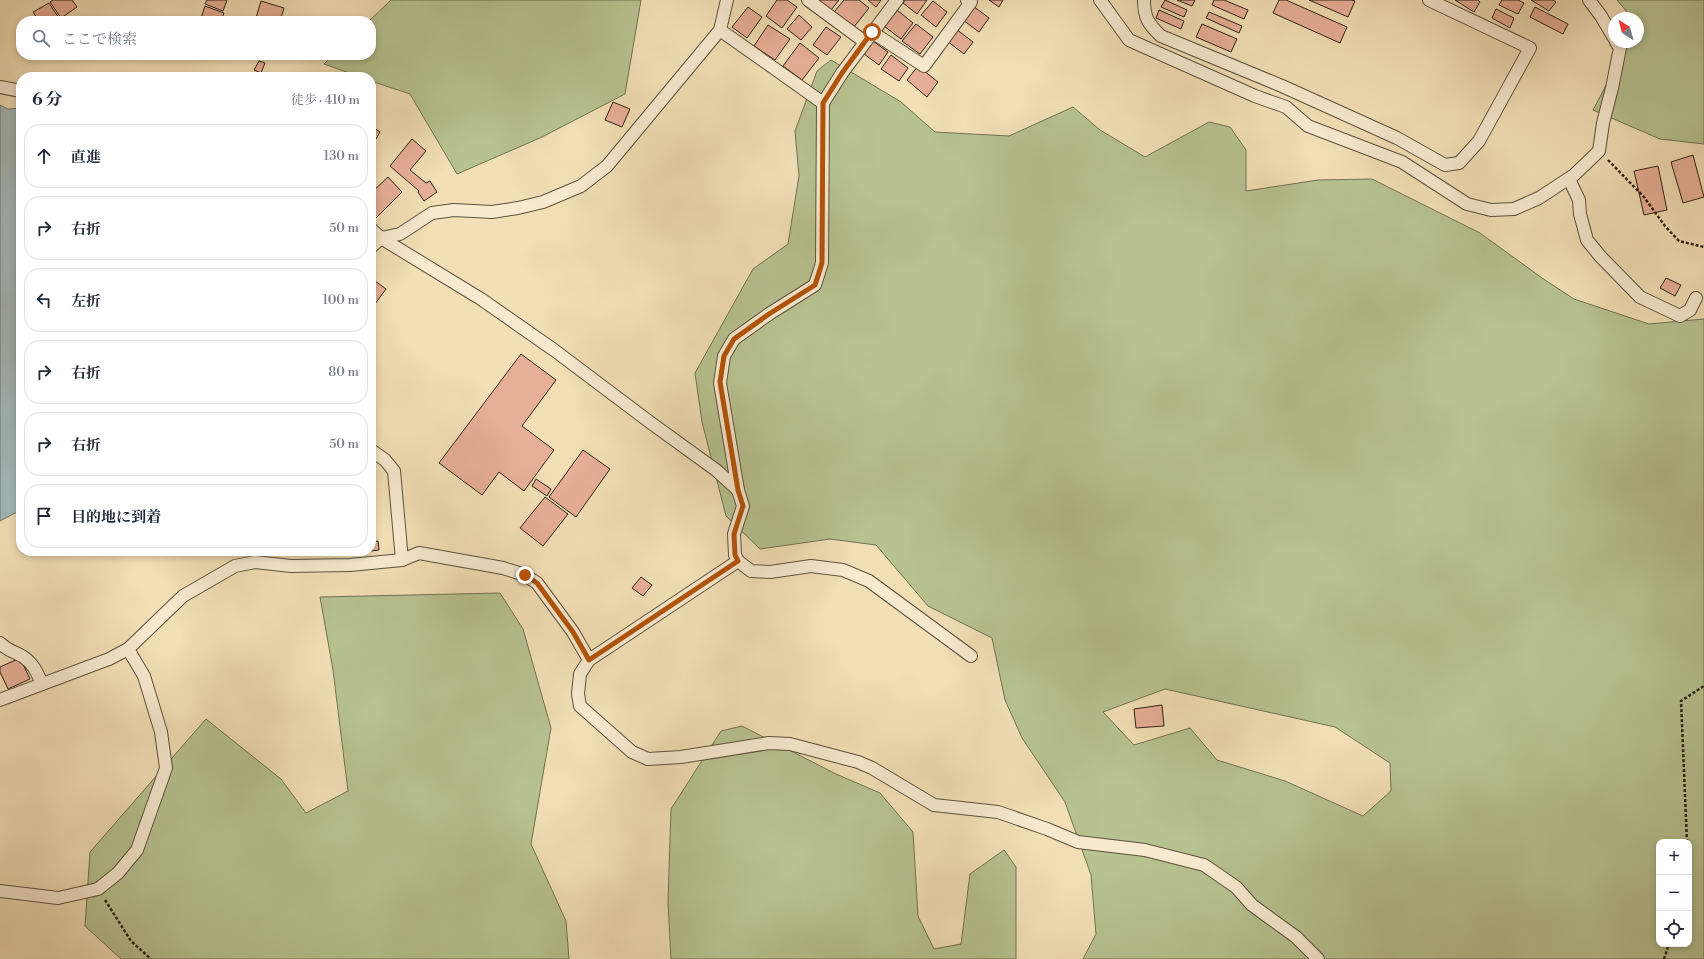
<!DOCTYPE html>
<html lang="ja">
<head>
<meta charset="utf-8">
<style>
	body { margin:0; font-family:"Libre Bodoni","Noto Serif JP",serif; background:#f6f6f7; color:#1f2937 }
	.controls { position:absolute; right:12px; bottom:12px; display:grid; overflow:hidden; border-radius:8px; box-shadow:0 2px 6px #0003 }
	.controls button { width:36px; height:36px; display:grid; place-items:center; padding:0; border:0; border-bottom:1px solid #e0e1e3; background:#fff; color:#1f2937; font:20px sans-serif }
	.compass { position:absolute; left:1608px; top:12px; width:36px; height:36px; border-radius:50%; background:#fff; box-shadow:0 2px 6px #0003; rotate:324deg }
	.stop { position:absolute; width:12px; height:12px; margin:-9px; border:3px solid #b45309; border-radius:50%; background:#fff }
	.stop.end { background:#b45309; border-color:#fff; box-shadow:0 1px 4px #0008 }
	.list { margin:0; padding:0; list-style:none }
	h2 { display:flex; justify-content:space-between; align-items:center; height:52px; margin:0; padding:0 16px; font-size:17px }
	h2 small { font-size:13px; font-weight:400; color:#747a83 }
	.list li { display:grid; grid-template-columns:26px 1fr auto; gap:12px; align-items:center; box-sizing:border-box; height:64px; margin:0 8px 8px; padding:0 8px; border:1px solid #e0e1e3; border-radius:16px }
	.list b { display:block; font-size:15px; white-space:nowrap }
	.list em { font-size:13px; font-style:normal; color:#747a83 }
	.icon { flex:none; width:22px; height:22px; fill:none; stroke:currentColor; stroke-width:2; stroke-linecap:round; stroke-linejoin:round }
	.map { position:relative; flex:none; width:1704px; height:959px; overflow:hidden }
	.search { position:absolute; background:#fff; box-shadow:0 2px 6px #0003; left:16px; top:16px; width:360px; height:44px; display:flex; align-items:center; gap:10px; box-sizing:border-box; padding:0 14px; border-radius:16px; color:#747a83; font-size:15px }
	.panel { position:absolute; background:#fff; box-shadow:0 2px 6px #0003; left:16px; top:72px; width:360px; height:484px; border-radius:16px }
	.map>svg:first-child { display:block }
	.green { fill:#b7c291; stroke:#727252; fill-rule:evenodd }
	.water { fill:#a2b9ba; stroke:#737d77 }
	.building { fill:#e8af97; stroke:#2d2213 }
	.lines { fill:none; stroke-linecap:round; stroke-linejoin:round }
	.street-casing { stroke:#5e513c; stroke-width:14 }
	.path { stroke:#2d2213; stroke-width:2.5; stroke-dasharray:3 2; stroke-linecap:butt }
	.street { stroke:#f7ead0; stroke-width:12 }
	.route { stroke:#b45309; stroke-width:5 }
</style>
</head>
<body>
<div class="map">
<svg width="1704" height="959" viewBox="0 0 1704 959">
	<rect width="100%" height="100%" fill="#f2dfb6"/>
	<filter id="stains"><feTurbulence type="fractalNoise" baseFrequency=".005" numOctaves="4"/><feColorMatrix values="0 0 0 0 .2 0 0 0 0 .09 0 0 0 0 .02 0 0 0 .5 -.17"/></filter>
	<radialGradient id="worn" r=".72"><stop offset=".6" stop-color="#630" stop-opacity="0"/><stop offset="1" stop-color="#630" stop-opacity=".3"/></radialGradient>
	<g class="green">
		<polygon points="391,0 641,0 625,94 542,137 457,174 410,94 371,81 371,77 361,77 324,64 333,55 371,55 371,21 369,21"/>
		<polygon points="1617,0 1704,0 1704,144 1660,139 1593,110 1629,42 1638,42 1638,18 1632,18"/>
		<path d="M831,60l70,42 34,30 74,4 64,-29 27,23 45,27 64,-35 21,5 16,23v41l72,-11 54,-1 108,54 62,45 32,21 75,25 55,-5v640h-621l13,-25 -5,-59 -26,-73 -43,-64 -17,-38 -13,-62 -64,-32 -52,-61 -46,-6 -70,10 -34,-33 -24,-94 -7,-49 58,-104 35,-25 11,-68 -4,-45 22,-60zM1165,689l170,38 55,36 1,28 -28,25 -78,-35 -68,-21 -27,-32 -56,17 -31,-33zM1659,842h30v102h-30z"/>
		<polygon points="500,593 523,629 551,728 531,844 566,921 569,959 121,959 85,926 90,852 206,719 281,779 306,813 348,791 333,670 320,597"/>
		<polygon points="742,726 836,774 880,793 913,832 918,916 934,949 961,944 970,874 1004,850 1016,867 1016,959 671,959 668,902 671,809 721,731"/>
	</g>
	<polygon class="water" points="0,105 8,109 21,108 21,510 0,521"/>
	<g class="building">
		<polygon points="53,0 72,0 77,7 61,18 50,2"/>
		<polygon points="207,0 227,0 223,11 205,4"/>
		<polygon points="777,0 787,0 797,7 782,28 766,16"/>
		<polygon points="818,0 839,0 831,10"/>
		<polygon points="844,0 859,0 869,8 853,28 834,12"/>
		<polygon points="868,0 881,0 876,7"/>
		<polygon points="905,0 927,0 917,14 903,3"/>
		<polygon points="989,0 1003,0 999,7"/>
		<polygon points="1165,0 1187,10 1184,17 1161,7"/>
		<polygon points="1177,0 1195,0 1192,6"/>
		<polygon points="1214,0 1224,0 1248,10 1244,19 1212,5"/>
		<polygon points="1279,0 1286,0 1347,27 1340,43 1273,13"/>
		<polygon points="1309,0 1351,0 1355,1 1348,17"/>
		<polygon points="1455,0 1478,0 1480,2 1474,12"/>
		<polygon points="1502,0 1518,0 1524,3 1518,14 1499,5"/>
		<polygon points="1531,0 1553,0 1556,2 1549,11"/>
		<polygon points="261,1 284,8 280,21 255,21"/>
		<polygon points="933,1 947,12 936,27 921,15"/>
		<polygon points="49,3 59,18 55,21 39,21 33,12"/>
		<polygon points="205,6 224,13 221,21 200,21"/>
		<polygon points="973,6 989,18 979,32 963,20"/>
		<polygon points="748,7 762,17 747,38 732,27"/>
		<polygon points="1535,7 1568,24 1563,34 1530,17"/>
		<polygon points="1496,9 1514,18 1510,28 1492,18"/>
		<polygon points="897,10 913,23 901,39 884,26"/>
		<polygon points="1159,10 1184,21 1181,29 1156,18"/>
		<polygon points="1209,12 1242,26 1239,33 1206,18"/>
		<polygon points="799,15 812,27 801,40 787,29"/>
		<polygon points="916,24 933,37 920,54 902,41"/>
		<polygon points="1202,24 1237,39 1231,52 1196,37"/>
		<polygon points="768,25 790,39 775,60 754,46"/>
		<polygon points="826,27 841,37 827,55 813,45"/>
		<polygon points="956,29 973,42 964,54 947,41"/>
		<polygon points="873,41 888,52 879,65 864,54"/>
		<polygon points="800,43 819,58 802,80 783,66"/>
		<polygon points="891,55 908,68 899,81 881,69"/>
		<polygon points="259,61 265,63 261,73 254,70"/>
		<polygon points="918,66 938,82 927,97 907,80"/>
		<polygon points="613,102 630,109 622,127 605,120"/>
		<polygon points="371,126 380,132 376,139 371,136"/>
		<polygon points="412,139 426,151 410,170 426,183 430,181 437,192 424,201 418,192 419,191 390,166"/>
		<polygon points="1693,155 1704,197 1683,203 1671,162"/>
		<polygon points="1658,166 1667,210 1644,215 1634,171"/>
		<polygon points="388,177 402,192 374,220 371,217 371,193"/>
		<polygon points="371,278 386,289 372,308 371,307"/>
		<polygon points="1666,278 1681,285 1675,296 1660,288"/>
		<polygon points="521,354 556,380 522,426 554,450 524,491 499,472 482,495 439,463"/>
		<polygon points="583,450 610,469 576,517 549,497"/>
		<polygon points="536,479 551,489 547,496 532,486"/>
		<polygon points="545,497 568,514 543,546 520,528"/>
		<polygon points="378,541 379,550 371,551 371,542"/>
		<polygon points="641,577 652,585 643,596 632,588"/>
		<polygon points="20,658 30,679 8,689 0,672 0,667"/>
		<polygon points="1162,705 1164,726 1136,728 1134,709"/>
	</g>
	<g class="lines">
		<defs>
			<g id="street">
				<polyline points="808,0 865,42"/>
				<polyline points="897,0 842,73 823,103 822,263 815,285 769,314 734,339 724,356 720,383 738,490 743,506 734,534 735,555 738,561 751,571 770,572 811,566 843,570 869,581 971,656"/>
				<polyline points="1100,0 1129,40 1255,96 1286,107 1308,126 1402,162 1467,204 1491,210 1514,209 1539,198 1574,175 1599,151 1603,123 1612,88 1620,48 1616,42"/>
				<path d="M1144,0c0,17 4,24 17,36l121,50 115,52 48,27 14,-2 20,-22 51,-93 -101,-48"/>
				<polyline points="1589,0 1601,16 1614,38"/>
				<polyline points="720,30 823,103"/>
				<polyline points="872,32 924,66 971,2 967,0"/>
				<polyline points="0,87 21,91"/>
				<polyline points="1569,179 1579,200 1580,214 1587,240 1600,256 1640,297 1680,316 1690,310 1696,298"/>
				<polyline points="371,229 381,238 481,299 554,350 651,423 716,470 738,490"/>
				<polyline points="371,247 381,238 400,234 432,213 454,210 492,212 518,208 543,202 581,186 607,166 720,30 727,0"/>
				<polyline points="371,450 385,460 394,471 402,560"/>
				<polyline points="738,561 589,660 580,674 578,694 580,706 632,752 648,759 681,757 769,743 790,744 858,762 872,768 934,805 998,812 1047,829 1078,842 1145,850 1204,865 1236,887 1252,905 1296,937 1318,959"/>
				<path d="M0,643c8,8 13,8 22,13 11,7 15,16 20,28"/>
				<polyline points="0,700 109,659 128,649 183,596 235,566 255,562 291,566 350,565 402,560 419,553 503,568 525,575 537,583 573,632 589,660"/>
				<polyline points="0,891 58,898 98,889 118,873 137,850 166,768 161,732 144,676 128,649"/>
			</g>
		</defs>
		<use href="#street" class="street-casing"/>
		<g class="path">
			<polyline points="1608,160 1644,197 1665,226 1679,241 1704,247"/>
			<polyline points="1687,842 1681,701 1704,686"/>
			<polyline points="105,900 131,941 151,959"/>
			<polyline points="1664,959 1669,944"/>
		</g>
		<use href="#street" class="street"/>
	</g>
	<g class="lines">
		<polyline class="route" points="525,575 537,583 573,632 589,660 738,561 735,555 734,534 743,506 738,490 720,382 724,356 734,339 769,314 815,285 822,263 823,103 842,73 872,32"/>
	</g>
	<rect width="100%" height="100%" filter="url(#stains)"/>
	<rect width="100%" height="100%" fill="url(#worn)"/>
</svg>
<div class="controls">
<button>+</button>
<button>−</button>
<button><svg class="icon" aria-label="locate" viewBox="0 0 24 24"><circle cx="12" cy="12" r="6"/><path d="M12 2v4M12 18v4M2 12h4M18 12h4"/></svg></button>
</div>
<svg class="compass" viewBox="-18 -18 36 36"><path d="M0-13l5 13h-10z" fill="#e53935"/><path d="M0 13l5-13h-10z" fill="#747a83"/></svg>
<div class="stop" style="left:872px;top:32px"></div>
<div class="stop end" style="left:525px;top:575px"></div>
<div class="search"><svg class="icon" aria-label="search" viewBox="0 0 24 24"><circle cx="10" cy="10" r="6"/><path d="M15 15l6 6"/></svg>ここで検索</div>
<section class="panel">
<h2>6 分<small>徒歩 · 410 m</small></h2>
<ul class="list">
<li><svg class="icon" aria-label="ahead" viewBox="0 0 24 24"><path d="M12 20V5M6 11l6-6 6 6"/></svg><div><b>直進</b></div><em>130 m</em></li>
<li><svg class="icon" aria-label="right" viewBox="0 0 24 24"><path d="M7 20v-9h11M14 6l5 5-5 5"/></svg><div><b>右折</b></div><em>50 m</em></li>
<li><svg class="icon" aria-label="left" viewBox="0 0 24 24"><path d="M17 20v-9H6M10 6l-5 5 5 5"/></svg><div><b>左折</b></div><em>100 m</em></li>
<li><svg class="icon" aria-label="right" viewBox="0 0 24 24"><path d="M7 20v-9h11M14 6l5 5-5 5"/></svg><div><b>右折</b></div><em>80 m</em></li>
<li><svg class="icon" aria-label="right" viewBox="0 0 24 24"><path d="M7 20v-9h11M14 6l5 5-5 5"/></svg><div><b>右折</b></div><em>50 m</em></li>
<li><svg class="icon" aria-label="arrive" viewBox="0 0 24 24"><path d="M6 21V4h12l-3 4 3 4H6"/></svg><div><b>目的地に到着</b></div></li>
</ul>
</section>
</div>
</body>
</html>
